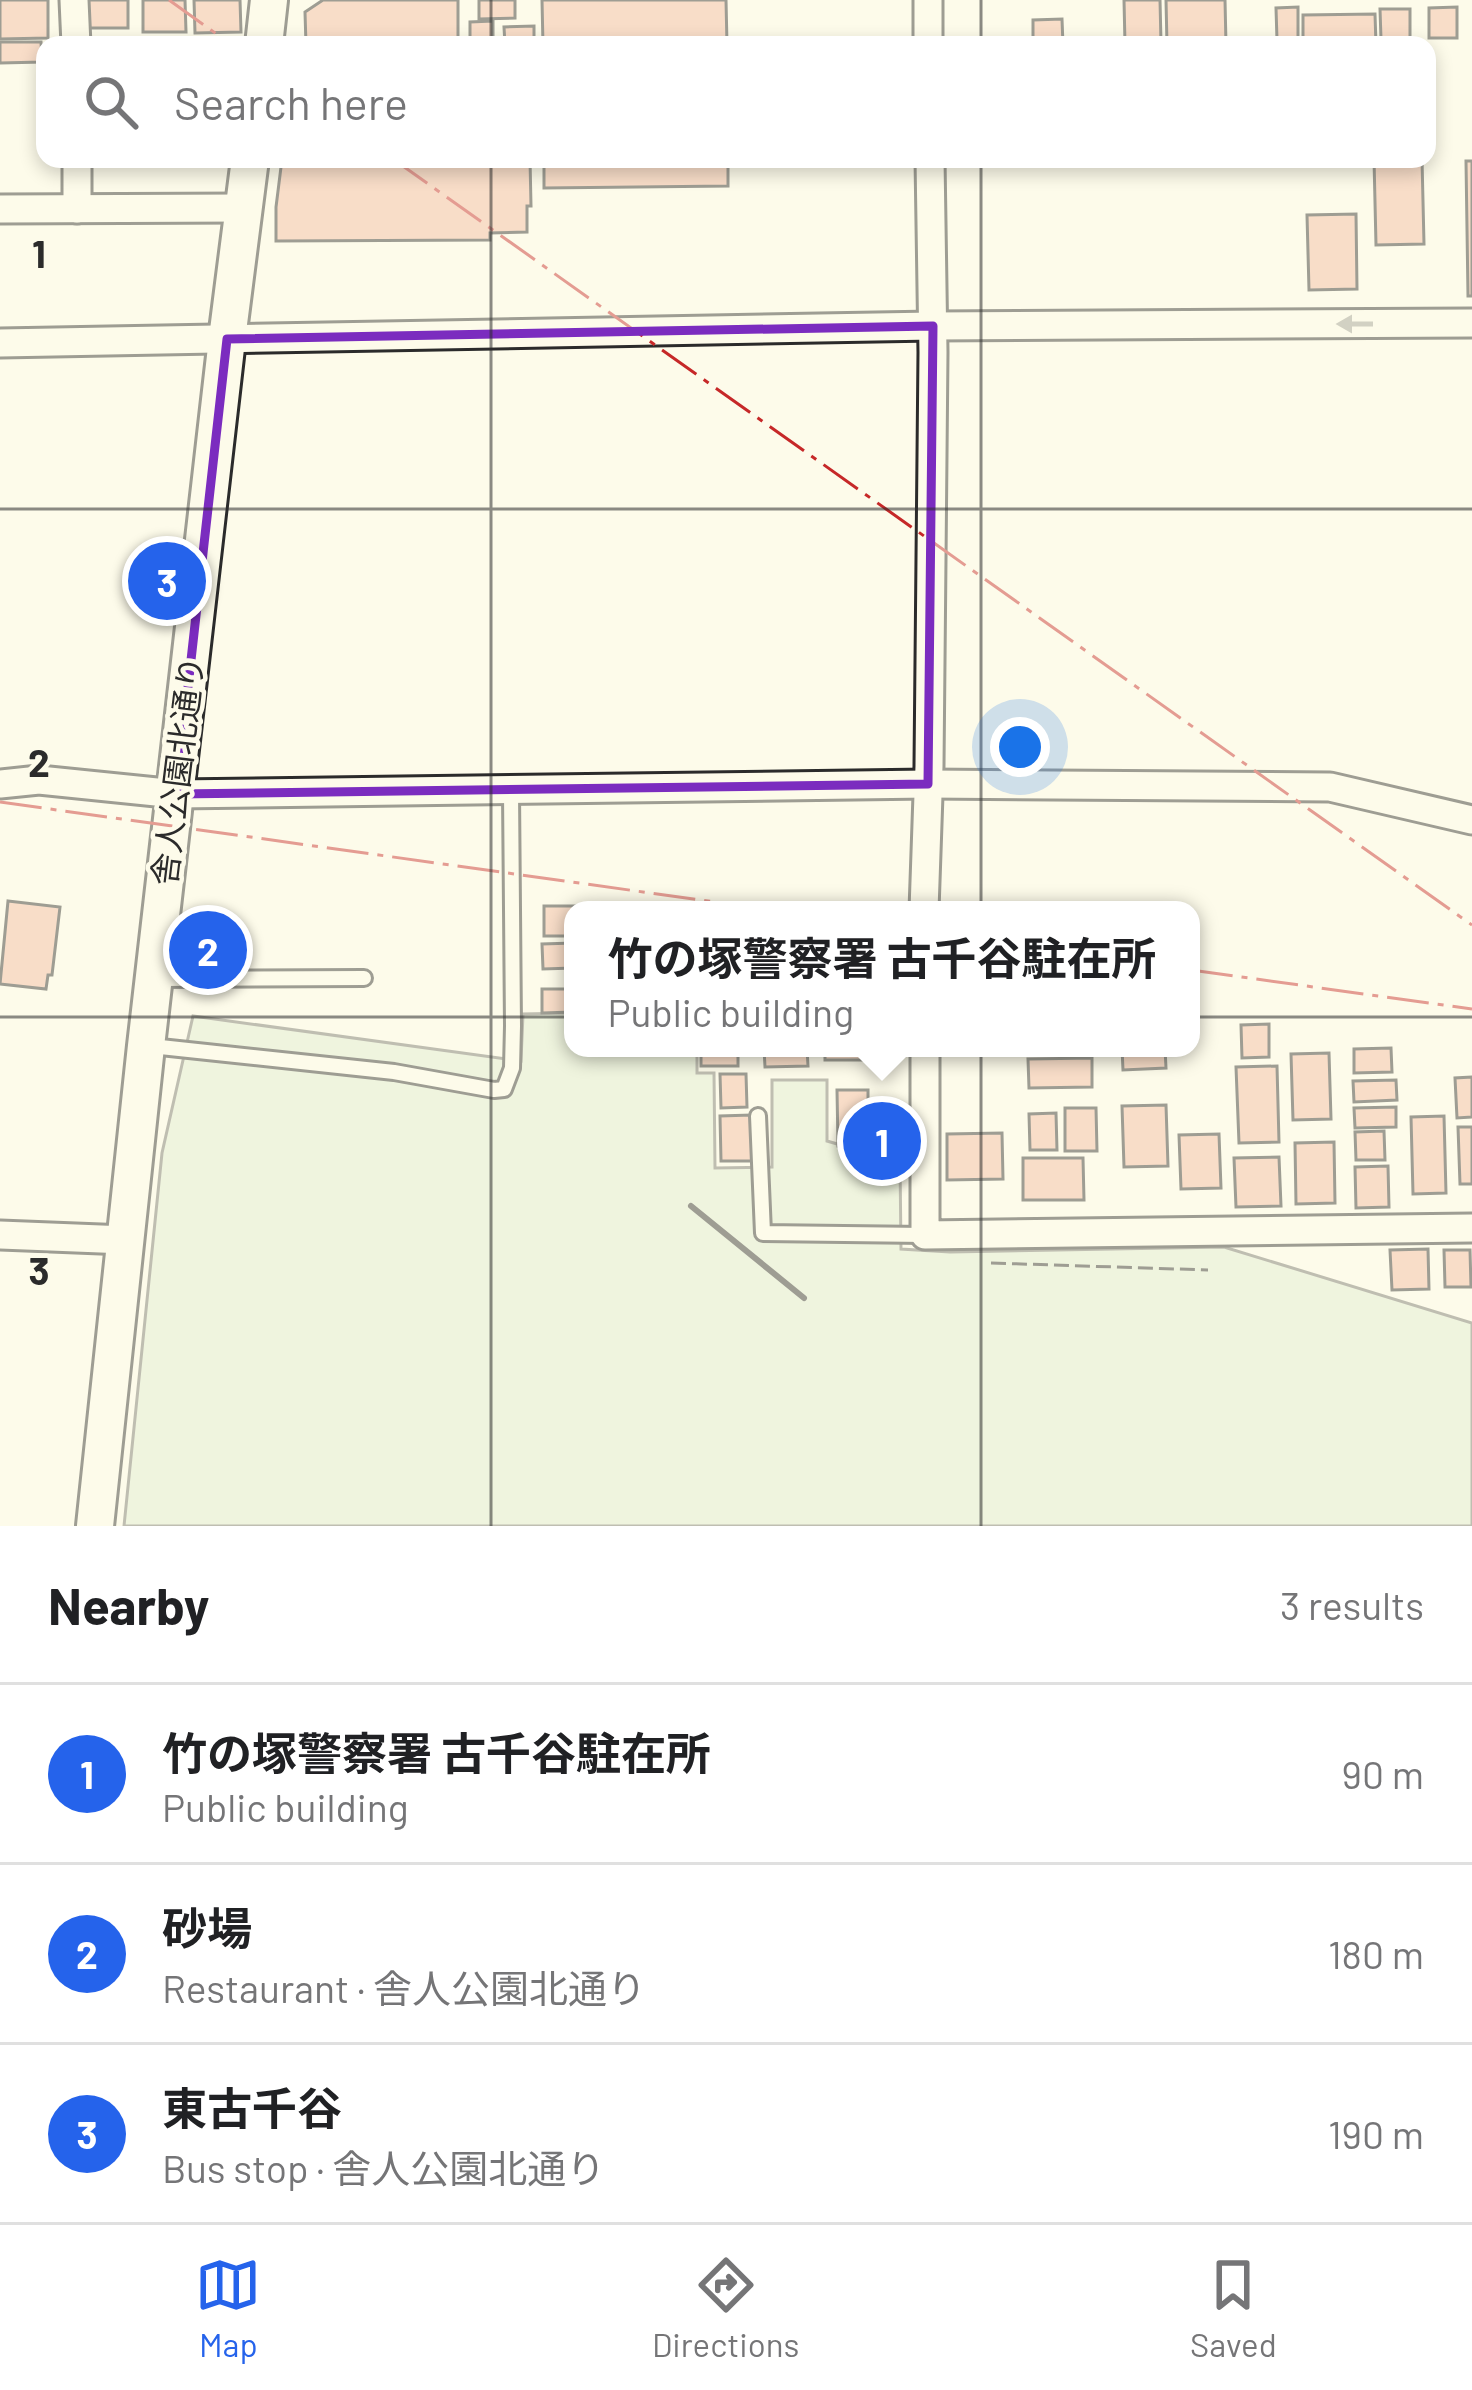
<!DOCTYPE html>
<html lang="en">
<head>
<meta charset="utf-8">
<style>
	body { margin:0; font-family:Barlow,"Noto Sans JP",sans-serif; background:#f6f6f6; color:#202124 }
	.you { position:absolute; left:1020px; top:747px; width:42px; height:42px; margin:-30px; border:9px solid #fff; border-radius:50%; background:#1a73e8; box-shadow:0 0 0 18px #1a73e833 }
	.badge { display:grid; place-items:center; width:78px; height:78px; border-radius:50%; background:#2563eb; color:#fff; font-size:39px; font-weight:700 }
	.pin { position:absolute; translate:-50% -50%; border:6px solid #fff; box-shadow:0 3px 12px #0006 }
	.popup { position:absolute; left:564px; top:901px; width:636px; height:156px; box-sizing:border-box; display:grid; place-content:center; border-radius:24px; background:#fff; filter:drop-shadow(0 3px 9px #0005); font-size:39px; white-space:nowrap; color:#757577 }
	.popup b { font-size:45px; color:#202124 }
	.popup::after { content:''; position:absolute; left:50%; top:100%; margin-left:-24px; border:24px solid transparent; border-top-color:#fff }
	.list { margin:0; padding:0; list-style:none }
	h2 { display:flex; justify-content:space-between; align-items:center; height:156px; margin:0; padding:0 48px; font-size:51px }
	h2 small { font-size:39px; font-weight:400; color:#757577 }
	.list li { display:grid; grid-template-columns:78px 1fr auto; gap:36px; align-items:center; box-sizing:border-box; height:180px; padding:0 48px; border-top:3px solid #e0e0e0 }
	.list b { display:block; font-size:45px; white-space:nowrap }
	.list p { margin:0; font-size:39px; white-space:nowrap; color:#757577 }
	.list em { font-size:39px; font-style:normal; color:#757577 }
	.icon { flex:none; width:66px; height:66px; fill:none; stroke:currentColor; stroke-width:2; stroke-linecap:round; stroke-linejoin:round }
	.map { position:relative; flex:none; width:1472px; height:1526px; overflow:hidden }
	.search { position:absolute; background:#fff; box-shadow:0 6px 18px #0003; left:36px; right:36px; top:36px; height:132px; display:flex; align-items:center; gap:30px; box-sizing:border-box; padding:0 42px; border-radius:24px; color:#757577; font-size:45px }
	.sheet { height:696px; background:#fff }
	nav { display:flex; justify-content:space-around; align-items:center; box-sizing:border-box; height:168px; border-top:3px solid #e0e0e0; background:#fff; font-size:33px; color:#757577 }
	nav a { display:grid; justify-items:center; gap:6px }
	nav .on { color:#2563eb }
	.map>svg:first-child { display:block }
	.green { fill:#deebd1; stroke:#74746e; stroke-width:3 }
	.building { fill:#f2b8a0; stroke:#2b2b2b; stroke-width:3 }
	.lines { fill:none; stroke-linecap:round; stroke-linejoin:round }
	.service-casing { stroke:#2b2b2b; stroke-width:20 }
	.minor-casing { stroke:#2b2b2b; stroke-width:33 }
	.tertiary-casing { stroke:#2b2b2b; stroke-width:42 }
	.service { stroke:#fdfbea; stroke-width:14 }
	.minor { stroke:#fdfbea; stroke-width:27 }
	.tertiary { stroke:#fdfbea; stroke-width:36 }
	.fence { stroke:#2b2b2b; stroke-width:3; stroke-dasharray:15 6; stroke-linecap:butt }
	.wall { stroke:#2b2b2b; stroke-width:6 }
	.power { stroke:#c62828; stroke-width:3; stroke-dasharray:42 9 6 9; stroke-linecap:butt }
	.oneway { fill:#9e9d94 }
	.marked { fill:none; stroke:#7b2cbf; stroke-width:9; stroke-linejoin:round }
	.grid { fill:none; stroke:#2b2b2b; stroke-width:3; stroke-opacity:0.55 }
	.labels { text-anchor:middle; stroke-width:9; stroke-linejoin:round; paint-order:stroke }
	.street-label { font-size:33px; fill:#2b2b2b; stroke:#fdfbea }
	.grid-label { font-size:39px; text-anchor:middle; font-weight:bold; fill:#2b2b2b; stroke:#fdfbea; stroke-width:9; stroke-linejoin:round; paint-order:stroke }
</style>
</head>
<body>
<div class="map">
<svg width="1472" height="1526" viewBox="0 0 1472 1526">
	<rect width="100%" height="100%" fill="#fdfbea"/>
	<polygon class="green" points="573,1013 573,1048 697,1048 697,1073 714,1073 715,1168 772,1167 772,1080 827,1080 827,1141 900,1162 901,1249 950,1252 1224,1247 1472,1323 1472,1526 124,1526 162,1153 193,1016 521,1061 523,1014"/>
	<g class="building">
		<polygon points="0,0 48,0 48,38 0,39"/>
		<rect x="88" y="0" width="40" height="28"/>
		<polygon points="143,0 185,0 186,32 143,32"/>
		<polygon points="194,0 240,0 241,32 195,33"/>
		<polygon points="323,0 458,0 458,45 306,45 305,12"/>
		<polygon points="479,0 515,0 515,18 479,19"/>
		<polygon points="542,0 726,0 727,45 543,45"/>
		<polygon points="1124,0 1160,0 1161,43 1125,44"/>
		<polygon points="1166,0 1225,0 1226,45 1167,45"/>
		<polygon points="1298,7 1298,40 1277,40 1276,8"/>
		<polygon points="1457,7 1457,38 1429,38 1429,8"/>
		<polygon points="1380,9 1410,9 1410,39 1381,39"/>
		<polygon points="1375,14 1376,45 1303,45 1303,15"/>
		<polygon points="1062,19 1063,45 1033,45 1033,20"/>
		<polygon points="493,21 493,45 470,45 470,22"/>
		<polygon points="534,26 534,45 505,45 504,27"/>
		<polygon points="0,42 41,42 42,62 0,63"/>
		<polygon points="282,159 530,159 531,206 527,206 527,232 490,233 490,240 276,241 276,207"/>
		<polygon points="544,159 728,159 728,186 544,188"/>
		<polygon points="1168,159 1246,159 1246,165 1169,166"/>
		<polygon points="1374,159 1422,159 1424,244 1376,245"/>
		<polygon points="1466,161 1472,161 1472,296 1468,296"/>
		<polygon points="1356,214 1357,289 1309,290 1307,215"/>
		<polygon points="8,901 60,907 52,975 48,975 46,989 0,984"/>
		<polygon points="544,906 602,906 602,910 573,910 573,936 544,936"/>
		<polygon points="573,943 573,968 543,969 542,944"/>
		<polygon points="542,989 573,989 573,1012 542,1013"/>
		<polygon points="1269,1024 1269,1057 1242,1058 1241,1025"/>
		<rect x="701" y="1048" width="37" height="18"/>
		<polygon points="764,1048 807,1048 808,1066 765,1067"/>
		<polygon points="825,1048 863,1048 864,1060 825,1060"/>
		<polygon points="1122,1048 1165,1048 1166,1068 1123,1070"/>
		<polygon points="1391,1048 1392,1072 1354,1073 1354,1049"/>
		<polygon points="1329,1053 1331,1119 1293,1120 1291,1054"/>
		<polygon points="1092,1058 1092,1087 1029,1088 1028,1059"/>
		<polygon points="1277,1066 1279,1142 1239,1143 1236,1067"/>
		<polygon points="720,1074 746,1074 747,1107 721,1108"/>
		<polygon points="1472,1077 1472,1117 1457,1118 1455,1078"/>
		<polygon points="1396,1080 1397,1100 1354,1102 1353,1081"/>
		<polygon points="837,1090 868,1090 868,1115 875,1115 876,1134 891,1134 891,1149 849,1149 849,1146 838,1146"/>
		<polygon points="1166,1105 1168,1166 1124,1167 1122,1106"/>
		<polygon points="1396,1107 1396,1127 1355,1128 1354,1108"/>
		<polygon points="1065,1108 1096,1108 1097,1151 1065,1151"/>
		<polygon points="1056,1113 1057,1150 1030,1150 1029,1114"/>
		<polygon points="751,1115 752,1161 721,1161 720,1116"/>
		<polygon points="1444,1116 1446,1193 1413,1194 1411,1117"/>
		<polygon points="1458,1127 1472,1127 1472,1184 1460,1184"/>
		<polygon points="1384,1131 1385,1160 1356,1160 1355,1132"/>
		<polygon points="1002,1133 1003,1179 947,1180 947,1134"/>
		<polygon points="1219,1134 1221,1188 1181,1189 1179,1135"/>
		<polygon points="1334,1142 1335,1203 1296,1204 1295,1143"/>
		<polygon points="1279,1157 1281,1206 1236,1207 1234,1158"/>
		<polygon points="1023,1158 1083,1158 1084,1200 1023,1200"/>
		<polygon points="1388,1166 1389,1207 1356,1208 1355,1167"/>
		<polygon points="1428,1249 1429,1289 1392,1290 1390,1250"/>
		<polygon points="1444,1250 1470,1250 1471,1287 1445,1287"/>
	</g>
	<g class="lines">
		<defs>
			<g id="service">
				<polyline points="154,979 364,978"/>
				<polyline points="151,1046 394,1072 494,1090 504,1089 512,1068 513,1026 511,792"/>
				<polyline points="758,1116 763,1233 925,1235"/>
			</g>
			<g id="minor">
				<polyline points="74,0 76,45"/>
				<polyline points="928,0 928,45"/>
				<polyline points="77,159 77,209"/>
				<polyline points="0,209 244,208"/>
				<polyline points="0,343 933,326 1472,323"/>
				<polyline points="0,784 39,780 176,794 928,784 1330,787 1472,820"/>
				<polyline points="924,910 929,766 933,352 930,159"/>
				<polyline points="925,1048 925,1235 1472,1228"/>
				<polyline points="0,1235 126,1240"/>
			</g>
			<g id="tertiary">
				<polyline points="264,45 269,0"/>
				<polyline points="95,1526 146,1046 227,339 250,159"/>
			</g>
		</defs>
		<use href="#service" class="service-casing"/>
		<use href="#minor" class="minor-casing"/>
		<use href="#tertiary" class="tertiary-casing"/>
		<use href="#service" class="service"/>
		<use href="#minor" class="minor"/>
		<use href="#tertiary" class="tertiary"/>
		<polyline class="fence" points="991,1263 1208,1270"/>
		<polyline class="wall" points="691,1206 804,1298"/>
		<g class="power">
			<polyline points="169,0 232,45"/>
			<polyline points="393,159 1472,925"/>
			<polyline points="0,802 772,910"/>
			<polyline points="1191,970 1472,1009"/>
		</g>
	</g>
	<defs><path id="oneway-solid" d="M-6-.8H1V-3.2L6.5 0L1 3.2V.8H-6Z" transform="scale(3)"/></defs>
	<use class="oneway" href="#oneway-solid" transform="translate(1355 324) rotate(180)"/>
	<path d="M0 0H1472V1526H0ZM933,326l-5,458 -752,10 51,-455z" fill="#fdfbea" fill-opacity=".55" fill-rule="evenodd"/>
	<path class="marked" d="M933,326l-5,458 -752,10 51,-455z"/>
	<path class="grid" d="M491,0v45M981,0v45M491,159v1367M981,159v1367M0,509h1472M0,1017h1472"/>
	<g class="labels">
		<g class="street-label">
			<text transform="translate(178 771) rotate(-83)" y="12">舎人公園北通り</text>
		</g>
	</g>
	<g class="grid-label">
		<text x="39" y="268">1</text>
		<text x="39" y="777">2</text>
		<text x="39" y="1285">3</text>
	</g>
</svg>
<div class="you"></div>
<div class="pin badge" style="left:882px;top:1141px">1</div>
<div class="popup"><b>竹の塚警察署 古千谷駐在所</b>Public building</div>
<div class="pin badge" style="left:208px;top:950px">2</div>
<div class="pin badge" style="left:167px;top:581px">3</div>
<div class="search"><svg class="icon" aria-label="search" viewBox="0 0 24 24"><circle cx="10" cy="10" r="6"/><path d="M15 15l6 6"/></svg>Search here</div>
</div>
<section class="sheet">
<h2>Nearby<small>3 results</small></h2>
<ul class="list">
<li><span class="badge">1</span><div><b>竹の塚警察署 古千谷駐在所</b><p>Public building</p></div><em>90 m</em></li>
<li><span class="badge">2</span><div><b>砂場</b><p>Restaurant · 舎人公園北通り</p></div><em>180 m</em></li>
<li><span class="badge">3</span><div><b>東古千谷</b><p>Bus stop · 舎人公園北通り</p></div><em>190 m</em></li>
</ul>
</section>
<nav>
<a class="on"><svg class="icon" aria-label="map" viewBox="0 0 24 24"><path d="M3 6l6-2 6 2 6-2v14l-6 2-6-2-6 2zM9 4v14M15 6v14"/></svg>Map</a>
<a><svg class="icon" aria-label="directions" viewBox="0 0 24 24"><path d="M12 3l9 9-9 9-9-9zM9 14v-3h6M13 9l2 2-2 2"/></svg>Directions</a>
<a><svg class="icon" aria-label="saved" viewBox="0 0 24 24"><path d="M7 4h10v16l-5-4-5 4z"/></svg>Saved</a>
</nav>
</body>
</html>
